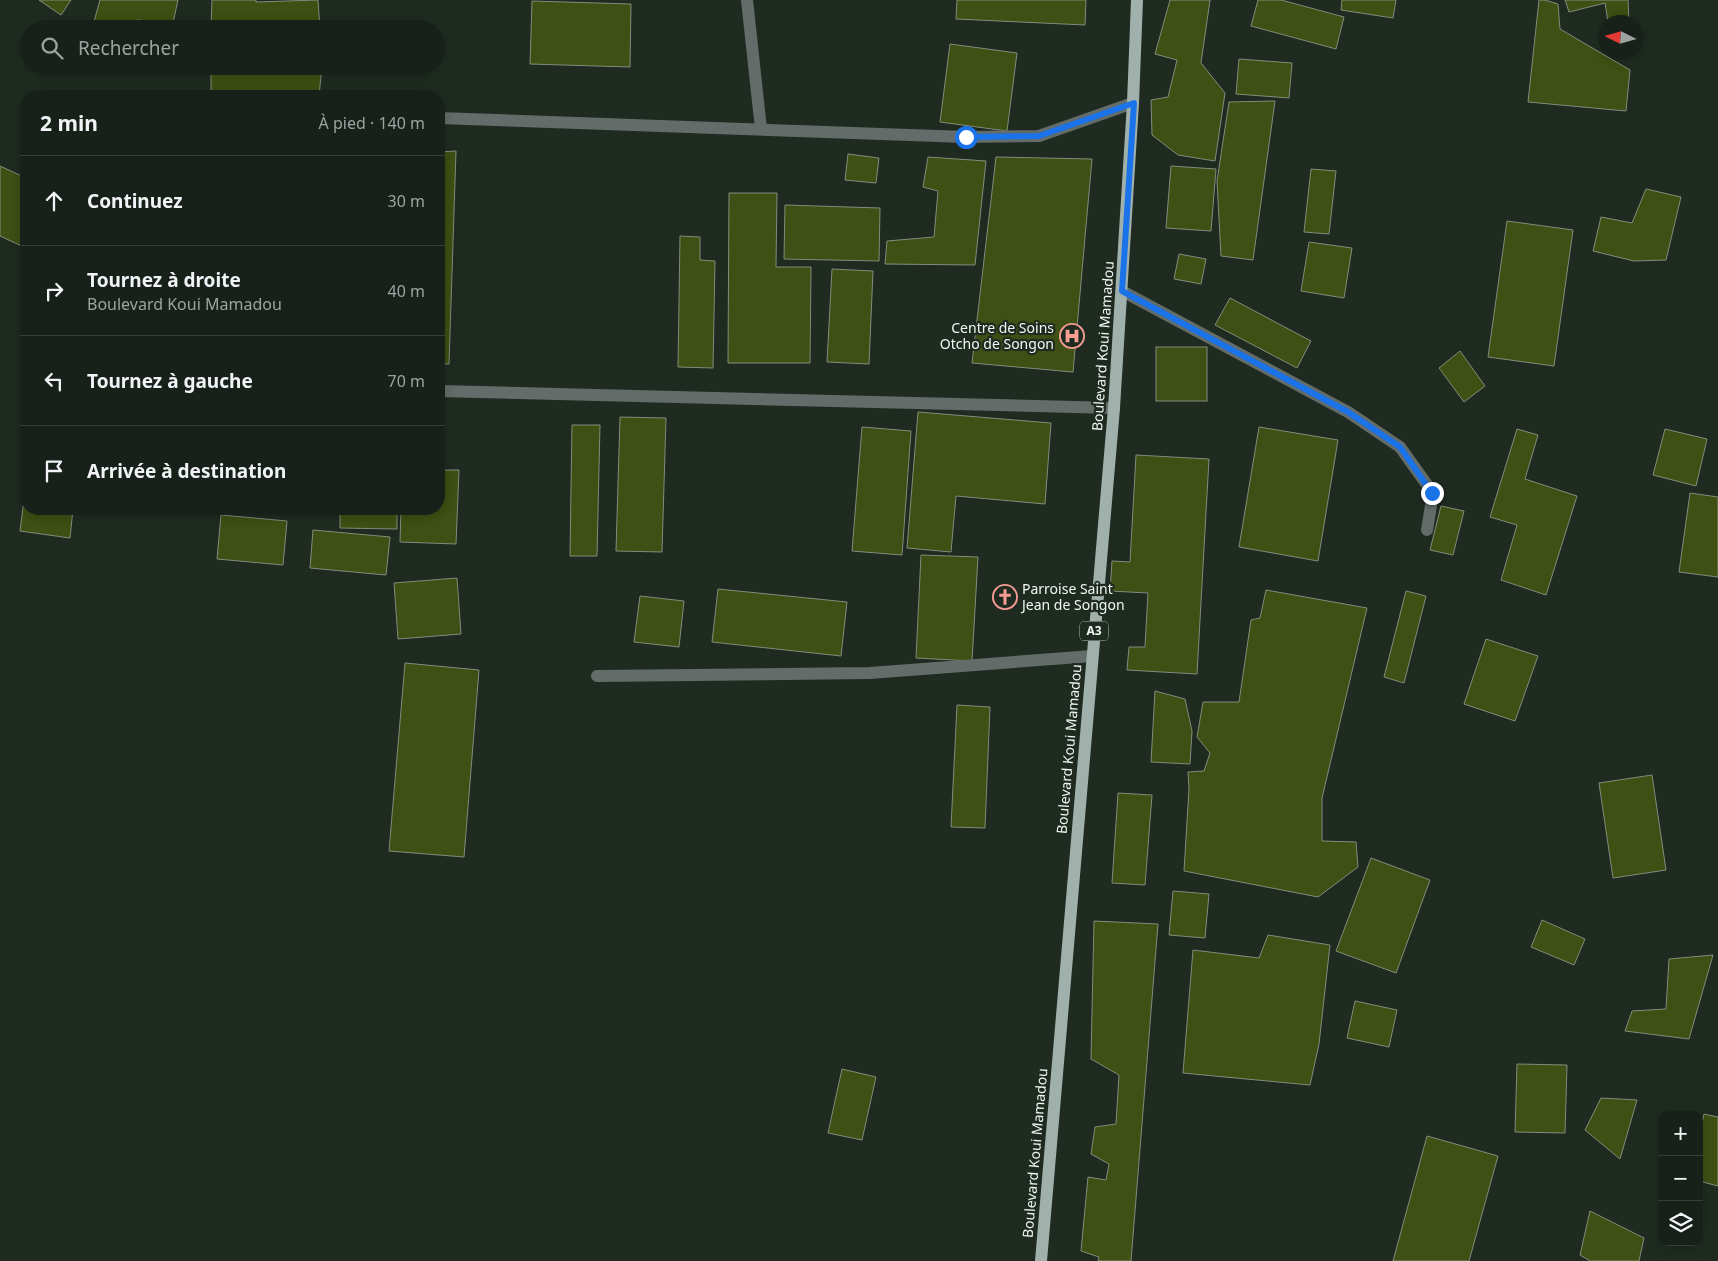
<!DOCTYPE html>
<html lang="fr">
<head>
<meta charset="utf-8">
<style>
	body { margin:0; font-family:"Noto Sans",sans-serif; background:#202822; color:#f1f3f6 }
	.controls { position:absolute; right:15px; bottom:15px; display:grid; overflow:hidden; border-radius:10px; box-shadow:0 2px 12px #0003 }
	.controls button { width:45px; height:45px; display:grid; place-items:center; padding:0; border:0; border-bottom:1px solid #363e38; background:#172019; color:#f1f3f6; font:25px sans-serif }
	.compass { position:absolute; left:1598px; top:15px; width:45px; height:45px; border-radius:50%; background:#172019; box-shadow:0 2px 12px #0003; rotate:275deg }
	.stop { position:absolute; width:15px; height:15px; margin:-11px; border:4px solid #1a73e8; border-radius:50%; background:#fff }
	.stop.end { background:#1a73e8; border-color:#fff; box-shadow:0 1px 5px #0008 }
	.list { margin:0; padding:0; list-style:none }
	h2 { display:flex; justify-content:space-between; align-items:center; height:65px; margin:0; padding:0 20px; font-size:21px }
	h2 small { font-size:16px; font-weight:400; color:#9ea3a2 }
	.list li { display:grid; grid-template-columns:32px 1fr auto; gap:15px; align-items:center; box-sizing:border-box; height:90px; padding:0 20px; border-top:1px solid #363e38 }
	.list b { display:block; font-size:19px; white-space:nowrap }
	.list p { margin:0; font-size:16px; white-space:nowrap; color:#9ea3a2 }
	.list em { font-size:16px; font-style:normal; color:#9ea3a2 }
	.icon { flex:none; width:28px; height:28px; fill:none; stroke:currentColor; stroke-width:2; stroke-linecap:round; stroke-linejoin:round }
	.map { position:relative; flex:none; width:1718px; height:1261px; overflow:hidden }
	.search { position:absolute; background:#172019; box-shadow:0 2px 12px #0003; left:20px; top:20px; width:425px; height:55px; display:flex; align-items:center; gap:12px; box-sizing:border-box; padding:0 18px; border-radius:28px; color:#9ea3a2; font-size:19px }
	.panel { position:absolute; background:#172019; box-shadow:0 2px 12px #0003; left:20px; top:90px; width:425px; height:425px; border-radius:20px }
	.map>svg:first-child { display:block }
	.building { fill:#3e5013; stroke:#858b7c }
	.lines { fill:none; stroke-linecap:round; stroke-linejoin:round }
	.minor { stroke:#646c69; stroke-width:12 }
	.primary { stroke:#a0b1ab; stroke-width:12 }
	.route { stroke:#1a73e8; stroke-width:6 }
	.labels { text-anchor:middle; stroke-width:4.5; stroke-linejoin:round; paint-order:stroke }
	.shield { fill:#1f2b21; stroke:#b1bab2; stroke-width:1 }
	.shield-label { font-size:12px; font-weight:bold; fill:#eff7f0 }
	.poi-label { font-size:14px; fill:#eff7f0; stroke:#1f2b21; text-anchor:end }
	.street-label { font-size:14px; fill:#eff7f0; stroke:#1f2b21 }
</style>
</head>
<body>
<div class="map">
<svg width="1718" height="1261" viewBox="0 0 1718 1261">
	<rect width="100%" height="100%" fill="#1f2b21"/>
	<g class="building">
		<polygon points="39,0 71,0 61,15"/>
		<polygon points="100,0 178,0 173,23 137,20 134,29 92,29"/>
		<polygon points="212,0 256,0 256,2 318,0 320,29 211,29"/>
		<polygon points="957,0 1086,0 1085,25 956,19"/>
		<polygon points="1170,0 1210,0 1201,63 1225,93 1215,161 1178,155 1152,135 1151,100 1168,97 1177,60 1155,54"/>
		<polygon points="1258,0 1281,0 1344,17 1336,49 1251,26"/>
		<polygon points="1342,0 1396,0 1393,18 1341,10"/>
		<polygon points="1539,0 1545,0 1558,4 1560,29 1630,70 1626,111 1528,102"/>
		<polygon points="1565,0 1628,0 1629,22 1608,22 1605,3 1569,12"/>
		<polygon points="532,1 631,4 630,67 530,64"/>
		<polygon points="950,44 1017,53 1007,131 940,122"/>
		<polygon points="1239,59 1292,63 1289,98 1236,94"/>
		<polygon points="211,66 322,66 319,96 211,96"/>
		<polygon points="1275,101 1253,260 1221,256 1217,181 1229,102"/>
		<polygon points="456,151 449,364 439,364 439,152"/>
		<polygon points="848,154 879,158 876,183 845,180"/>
		<polygon points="928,157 986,161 975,265 885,264 887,241 934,237 938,191 923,187"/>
		<polygon points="996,157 1092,159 1073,372 972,363"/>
		<polygon points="0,166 26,178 26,248 0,236"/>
		<polygon points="1171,166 1216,169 1211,231 1166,228"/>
		<polygon points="1311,169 1336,171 1329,234 1304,232"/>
		<polygon points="1646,189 1681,197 1666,260 1634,261 1593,251 1601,217 1632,223"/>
		<polygon points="729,193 777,193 776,267 811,267 810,363 728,363"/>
		<polygon points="785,205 880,208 879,261 784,259"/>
		<polygon points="1507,221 1573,230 1554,366 1488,357"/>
		<polygon points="680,236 700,237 700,260 715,261 713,368 678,367"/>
		<polygon points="1309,242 1352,248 1344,298 1301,291"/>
		<polygon points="1179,254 1206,259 1201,284 1174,279"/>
		<polygon points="832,269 873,271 869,364 827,362"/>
		<polygon points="1230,298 1311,341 1297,368 1215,325"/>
		<rect x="1156" y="347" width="51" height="54"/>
		<polygon points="1460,351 1485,386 1464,402 1439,368"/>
		<polygon points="918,412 1051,423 1045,504 956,496 951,552 907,548"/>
		<polygon points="620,417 666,418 662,552 616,551"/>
		<polygon points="572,425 600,425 597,556 570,556"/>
		<polygon points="862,427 911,431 902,555 852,551"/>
		<polygon points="1259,427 1338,440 1318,561 1239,547"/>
		<polygon points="1517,429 1538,435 1525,479 1577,496 1546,595 1501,580 1517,525 1490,517"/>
		<polygon points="1665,429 1707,439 1696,486 1653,475"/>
		<polygon points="1136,455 1209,459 1197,674 1127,670 1129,647 1145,647 1148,593 1110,591 1112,561 1130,562"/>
		<polygon points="439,470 459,470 456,544 400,542 401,509 439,509"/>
		<polygon points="26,484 26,509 73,509 70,538 20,531"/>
		<polygon points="1690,493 1718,497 1718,577 1679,572"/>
		<polygon points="1441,506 1464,511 1453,555 1430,550"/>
		<polygon points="340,509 397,509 397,529 340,528"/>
		<polygon points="221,515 287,521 283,565 217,559"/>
		<polygon points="313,530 390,537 386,575 310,568"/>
		<polygon points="921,555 978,557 972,661 916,658"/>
		<polygon points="457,578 461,634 398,639 394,583"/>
		<polygon points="718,589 847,602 841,656 712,642"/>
		<polygon points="1266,590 1367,608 1322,798 1322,841 1356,842 1358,867 1318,897 1184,871 1189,789 1188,772 1204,771 1210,753 1197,737 1203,702 1239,702 1251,620 1260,618"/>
		<polygon points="1406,591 1426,596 1404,683 1384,677"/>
		<polygon points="640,596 684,601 679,647 634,642"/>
		<polygon points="1486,639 1538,656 1515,721 1464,704"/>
		<polygon points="405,663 479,670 464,857 389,851"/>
		<polygon points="1155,691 1185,699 1192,731 1190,764 1151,762"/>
		<polygon points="957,705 990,707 985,828 951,827"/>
		<polygon points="1652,775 1666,870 1613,878 1599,783"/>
		<polygon points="1118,793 1152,795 1145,885 1112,883"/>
		<polygon points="1371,858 1430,880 1396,973 1336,951"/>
		<polygon points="1173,891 1209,894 1205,938 1169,935"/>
		<polygon points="1542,920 1585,939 1574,965 1531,947"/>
		<polygon points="1094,921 1158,924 1131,1261 1098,1261 1099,1257 1081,1251 1088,1177 1106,1180 1109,1164 1091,1154 1095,1127 1116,1124 1119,1075 1091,1059"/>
		<polygon points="1268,935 1330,945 1319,1044 1310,1085 1183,1073 1193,950 1259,958"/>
		<polygon points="1713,955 1689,1039 1625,1031 1632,1011 1666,1009 1669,959"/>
		<polygon points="1355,1001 1397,1010 1389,1047 1347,1038"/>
		<polygon points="1517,1064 1567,1065 1565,1133 1515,1132"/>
		<polygon points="842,1069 876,1077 862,1140 828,1133"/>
		<polygon points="1601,1098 1637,1100 1620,1159 1585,1130"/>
		<polygon points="1704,1114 1718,1117 1718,1186 1699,1181 1699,1135"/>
		<polygon points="1427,1136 1498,1156 1469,1261 1393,1261"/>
		<polygon points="1590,1211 1644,1238 1639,1261 1590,1261 1580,1255"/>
	</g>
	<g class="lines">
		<g class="minor">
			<polyline points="747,0 761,129"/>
			<polyline points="439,118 966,137 1039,136 1133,103"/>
			<polyline points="1122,291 1348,412 1400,447 1433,493 1427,530"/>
			<polyline points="439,391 1114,408"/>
			<polyline points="597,676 870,673 1092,656"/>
		</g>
		<polyline class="primary" points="1041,1261 1114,408 1133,103 1137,0"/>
	</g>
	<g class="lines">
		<polyline class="route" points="966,137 1039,136 1134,103 1122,291 1348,412 1400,447 1432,493"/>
	</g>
	<defs>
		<symbol id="hospital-ring" viewBox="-11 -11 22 22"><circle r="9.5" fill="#1f2b21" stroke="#f59c93" stroke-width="1.5"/><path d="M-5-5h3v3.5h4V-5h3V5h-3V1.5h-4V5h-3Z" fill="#f59c93"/></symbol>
		<symbol id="church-ring" viewBox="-11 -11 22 22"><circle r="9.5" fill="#1f2b21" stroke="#f59c93" stroke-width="1.5"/><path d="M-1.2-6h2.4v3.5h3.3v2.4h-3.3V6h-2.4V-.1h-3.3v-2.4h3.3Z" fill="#f59c93"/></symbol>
	</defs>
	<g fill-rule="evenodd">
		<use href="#hospital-ring" x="1058" y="322" width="28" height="28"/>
		<use href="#church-ring" x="991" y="583" width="28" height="28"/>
	</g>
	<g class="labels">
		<rect class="shield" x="1080" y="621.5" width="28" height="19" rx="4"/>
		<g class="shield-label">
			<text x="1094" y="635">A3</text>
		</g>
		<g class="poi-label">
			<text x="1054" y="333">Centre de Soins<tspan x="1054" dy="16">Otcho de Songon</tspan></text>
			<text x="1022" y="594" text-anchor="start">Parroise Saint<tspan x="1022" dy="16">Jean de Songon</tspan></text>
		</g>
		<g class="street-label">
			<text transform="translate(1103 346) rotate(-86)" y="5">Boulevard Koui Mamadou</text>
			<text transform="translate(1069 749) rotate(-85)" y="5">Boulevard Koui Mamadou</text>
			<text transform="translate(1035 1153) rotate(-85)" y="5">Boulevard Koui Mamadou</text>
		</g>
	</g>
</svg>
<div class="controls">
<button>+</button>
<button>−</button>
<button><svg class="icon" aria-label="layers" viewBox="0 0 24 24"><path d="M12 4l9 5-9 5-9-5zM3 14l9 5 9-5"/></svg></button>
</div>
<svg class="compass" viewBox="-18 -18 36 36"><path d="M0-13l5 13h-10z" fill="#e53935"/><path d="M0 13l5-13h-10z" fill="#9ea3a2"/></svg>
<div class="stop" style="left:966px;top:137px"></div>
<div class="stop end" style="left:1432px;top:493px"></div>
<div class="search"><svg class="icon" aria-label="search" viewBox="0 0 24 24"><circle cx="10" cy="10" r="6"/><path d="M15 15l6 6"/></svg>Rechercher</div>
<section class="panel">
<h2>2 min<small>À pied · 140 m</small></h2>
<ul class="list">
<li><svg class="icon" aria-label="ahead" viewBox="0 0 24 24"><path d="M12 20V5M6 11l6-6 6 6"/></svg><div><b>Continuez</b></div><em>30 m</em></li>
<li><svg class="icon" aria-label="right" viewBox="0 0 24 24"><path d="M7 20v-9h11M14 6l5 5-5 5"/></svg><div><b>Tournez à droite</b><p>Boulevard Koui Mamadou</p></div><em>40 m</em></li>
<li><svg class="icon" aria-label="left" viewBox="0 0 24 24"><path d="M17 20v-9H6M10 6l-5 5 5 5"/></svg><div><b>Tournez à gauche</b></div><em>70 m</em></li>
<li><svg class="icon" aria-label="arrive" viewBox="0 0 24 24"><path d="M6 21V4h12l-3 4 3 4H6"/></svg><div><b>Arrivée à destination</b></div></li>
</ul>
</section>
</div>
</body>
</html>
